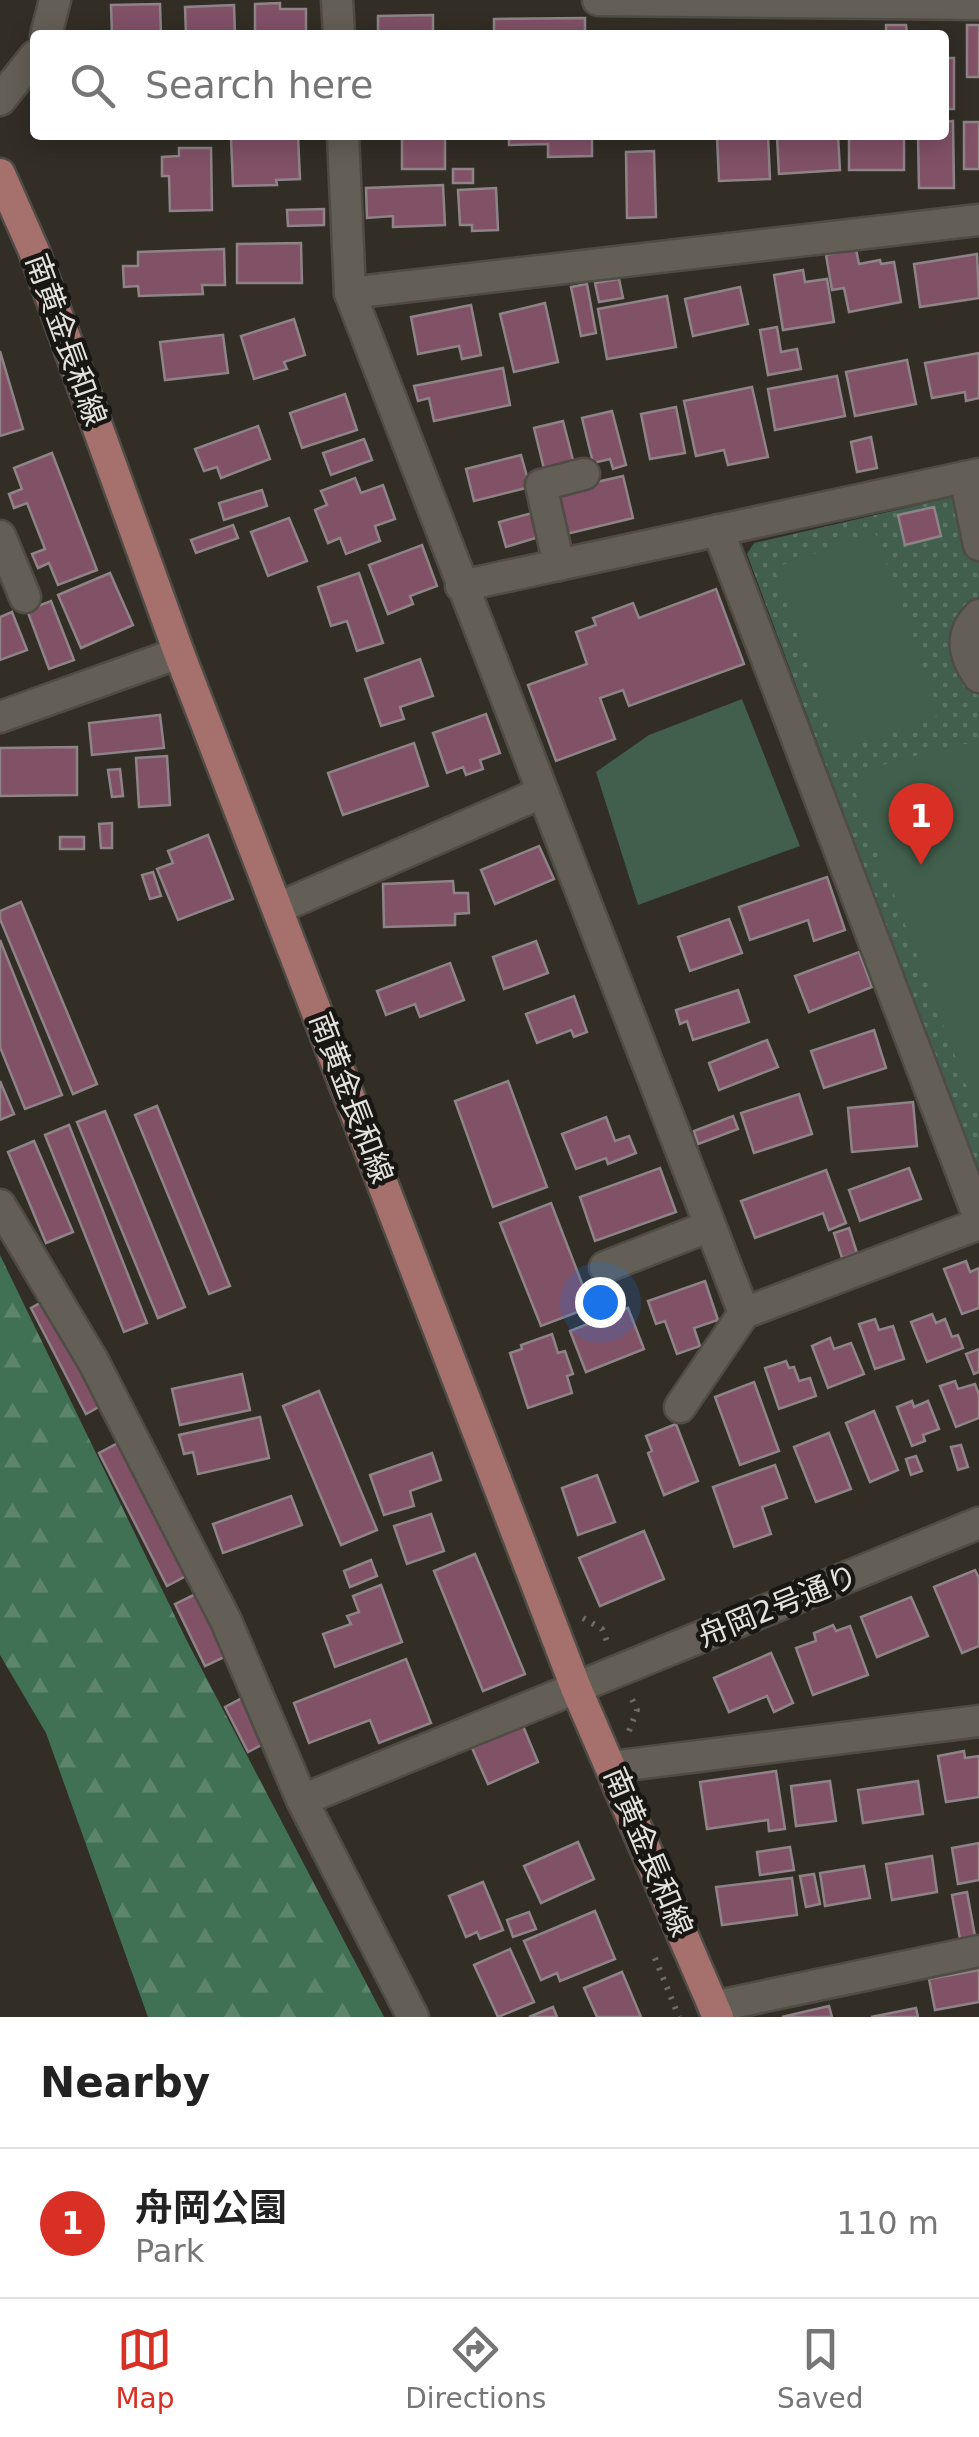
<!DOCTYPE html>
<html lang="en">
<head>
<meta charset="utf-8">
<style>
	body { margin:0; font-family:"DejaVu Sans","Noto Sans JP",sans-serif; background:#f2f2f2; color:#222 }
	.you { position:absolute; left:600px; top:1302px; width:35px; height:35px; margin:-25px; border:8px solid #fff; border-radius:50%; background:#1a73e8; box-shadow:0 0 0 15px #1a73e833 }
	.badge { display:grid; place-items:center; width:65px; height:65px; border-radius:50%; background:#d93025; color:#fff; font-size:32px; font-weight:700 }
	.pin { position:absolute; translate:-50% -82px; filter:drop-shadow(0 2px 5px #0008) }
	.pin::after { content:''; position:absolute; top:52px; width:35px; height:30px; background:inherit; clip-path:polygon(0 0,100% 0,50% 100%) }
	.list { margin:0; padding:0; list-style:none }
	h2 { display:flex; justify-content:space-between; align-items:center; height:130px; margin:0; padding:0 40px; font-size:42px }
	h2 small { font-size:32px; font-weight:400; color:#767676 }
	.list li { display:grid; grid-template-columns:65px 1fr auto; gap:30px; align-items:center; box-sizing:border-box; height:150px; padding:0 40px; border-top:2px solid #e0e0e0 }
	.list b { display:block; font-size:38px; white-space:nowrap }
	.list p { margin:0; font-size:32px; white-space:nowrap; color:#767676 }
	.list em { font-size:32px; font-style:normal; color:#767676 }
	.icon { flex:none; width:55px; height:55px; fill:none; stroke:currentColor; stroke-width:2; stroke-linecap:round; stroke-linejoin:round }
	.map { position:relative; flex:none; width:979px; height:2017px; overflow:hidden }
	.search { position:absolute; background:#fff; box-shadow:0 5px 25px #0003; left:30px; right:30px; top:30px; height:110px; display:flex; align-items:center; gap:25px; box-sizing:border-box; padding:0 35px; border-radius:10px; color:#767676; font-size:38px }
	.sheet { height:280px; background:#fff }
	nav { display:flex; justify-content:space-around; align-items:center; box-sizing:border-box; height:140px; border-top:2px solid #e0e0e0; background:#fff; font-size:28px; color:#767676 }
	nav a { display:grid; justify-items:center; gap:5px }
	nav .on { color:#d93025 }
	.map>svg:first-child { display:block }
	.grass { fill:url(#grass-dots) }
	.forest { fill:url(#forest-firs) }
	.pitch { fill:#415f4c }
	.building { fill:#815166; stroke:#8e8387; stroke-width:2.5 }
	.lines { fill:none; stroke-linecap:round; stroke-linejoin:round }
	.minor-casing { stroke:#4f4b45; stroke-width:35 }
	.major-casing { stroke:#4f4b45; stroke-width:35 }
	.path { stroke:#6f6c65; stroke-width:6; stroke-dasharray:2.5 8; stroke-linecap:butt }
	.minor { stroke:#635f56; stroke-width:30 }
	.major { stroke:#a6706c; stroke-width:30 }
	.labels { text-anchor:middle; stroke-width:9; stroke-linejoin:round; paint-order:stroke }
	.street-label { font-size:30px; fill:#e4e2dd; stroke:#181713 }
</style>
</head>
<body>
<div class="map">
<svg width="979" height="2017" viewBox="0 0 979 2017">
	<defs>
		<pattern id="grass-dots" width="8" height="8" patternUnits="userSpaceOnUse" patternTransform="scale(2.5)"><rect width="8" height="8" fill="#415f4c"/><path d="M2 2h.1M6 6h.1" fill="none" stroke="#5c7665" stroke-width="1.8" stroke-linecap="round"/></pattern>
		<pattern id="forest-firs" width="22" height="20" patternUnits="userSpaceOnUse" patternTransform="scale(2.5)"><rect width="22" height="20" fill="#417154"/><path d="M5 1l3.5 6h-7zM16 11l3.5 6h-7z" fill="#5c856c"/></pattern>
	</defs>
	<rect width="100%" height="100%" fill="#322e26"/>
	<polygon class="grass" points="979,491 979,1176 747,554 754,543"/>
	<polygon class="forest" points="0,1255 187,1641 384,2017 148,2017 46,1733 0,1655"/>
	<g class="pitch">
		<polygon points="875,532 940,715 838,751 774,568"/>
		<polygon points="742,699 800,846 638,905 596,772 649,735"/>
		<polygon points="957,744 979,744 979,1119 851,781 879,766"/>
	</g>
	<g class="building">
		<polygon points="280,3 280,9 306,9 306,35 255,35 255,4"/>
		<polygon points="160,4 161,35 112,35 111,5"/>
		<polygon points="234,5 235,35 186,35 185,7"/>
		<polygon points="433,15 433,35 378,35 378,16"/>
		<polygon points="585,18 585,35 494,35 494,19"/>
		<polygon points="886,25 906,25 907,33 927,35 868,35 886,33"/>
		<rect x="967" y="25" width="12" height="52"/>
		<polygon points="758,33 758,35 696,35 696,34"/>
		<rect x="944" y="58" width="10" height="51"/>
		<polygon points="953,121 954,188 919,188 918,135 944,135 944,122"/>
		<rect x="964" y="122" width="15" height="47"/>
		<rect x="402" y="135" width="43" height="34"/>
		<polygon points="509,135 592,135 592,156 548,157 548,144 509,145"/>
		<polygon points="768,135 770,179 719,181 717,137"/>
		<polygon points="838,135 840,170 779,174 777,137"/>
		<rect x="849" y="135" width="55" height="35"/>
		<polygon points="298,136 300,179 276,180 277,185 233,186 231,138"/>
		<polygon points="179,148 211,148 212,210 170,211 169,176 162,176 162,157 179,156"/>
		<polygon points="654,151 656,217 627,218 626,152"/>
		<rect x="453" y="169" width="20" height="14"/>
		<polygon points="443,185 445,225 393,227 393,216 367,218 366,188"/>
		<polygon points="496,188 498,230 472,231 472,225 460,225 458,190"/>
		<polygon points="324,209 324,225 288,226 287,210"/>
		<polygon points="301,243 302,283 237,283 237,244"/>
		<polygon points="224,249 225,285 202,285 203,294 139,296 138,286 124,287 123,266 138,266 138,252"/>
		<polygon points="856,249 859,264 880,260 881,264 894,262 901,302 849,312 844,288 832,290 826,255"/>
		<polygon points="977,254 979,298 920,307 914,264"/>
		<polygon points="803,270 805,282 827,279 834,322 783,330 774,275"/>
		<polygon points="619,279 623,298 599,302 595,283"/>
		<polygon points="587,284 596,333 581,336 571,287"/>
		<polygon points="740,287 748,324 693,336 685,299"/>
		<polygon points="667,296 676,347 607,359 598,309"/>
		<polygon points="545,303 558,362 514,372 500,314"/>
		<polygon points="471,305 481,355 462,359 459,346 418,354 411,317"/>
		<polygon points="294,319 305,355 284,362 287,369 254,379 241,336"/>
		<polygon points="777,327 781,352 797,349 801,369 768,375 760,330"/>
		<polygon points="223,335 228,373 165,380 160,342"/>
		<polygon points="0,351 23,429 0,436"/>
		<polygon points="979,353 979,398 966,401 965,392 932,398 925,363"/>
		<polygon points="907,360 916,404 855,416 846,372"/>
		<polygon points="503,368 510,405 434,421 429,398 418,401 414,386"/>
		<polygon points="837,376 845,416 775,430 768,389"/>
		<polygon points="752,387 768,457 728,465 724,450 696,456 684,401"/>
		<polygon points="345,394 357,430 302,448 290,413"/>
		<polygon points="676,407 685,453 650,459 641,414"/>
		<polygon points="612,411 626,465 613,469 610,459 593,463 582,418"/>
		<polygon points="563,421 575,468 544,469 534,428"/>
		<polygon points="258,426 270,459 221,478 217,467 204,471 195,449"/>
		<polygon points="871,437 877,468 857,472 851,442"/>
		<polygon points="364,439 372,460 331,475 323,453"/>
		<polygon points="52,453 97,570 58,585 49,563 38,568 32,554 45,549 27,503 14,508 9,494 22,489 14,468"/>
		<polygon points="521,455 530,487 474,501 466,469"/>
		<polygon points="623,476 633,518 562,535 552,492"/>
		<polygon points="355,478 361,493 383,485 395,519 375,526 380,541 346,554 340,538 328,543 315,510 327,505 321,491"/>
		<polygon points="262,490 267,506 224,520 219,503"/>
		<polygon points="934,507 941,536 905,545 898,515"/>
		<polygon points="532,513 539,537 506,547 499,522"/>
		<polygon points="289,518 307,561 268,576 251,532"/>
		<polygon points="233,525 238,538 196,553 191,540"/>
		<polygon points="422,545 437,586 410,596 413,604 388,614 369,565"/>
		<polygon points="110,573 133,625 81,648 58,595"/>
		<polygon points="359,573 383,643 357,651 347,621 331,626 318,587"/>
		<polygon points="716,589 744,664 629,706 623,690 600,698 615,739 556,761 528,685 587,664 576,632 596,625 593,618 633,603 639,618"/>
		<polygon points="51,601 74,660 49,669 27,610"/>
		<polygon points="12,612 27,650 0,660 0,617"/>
		<polygon points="420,659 433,696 400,707 404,719 381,726 365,679"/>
		<polygon points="486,714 500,753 480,760 483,769 466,775 463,767 447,773 433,733"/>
		<polygon points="160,715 164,748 92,755 89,723"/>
		<polygon points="414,743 428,786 343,815 328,773"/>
		<polygon points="77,747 77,795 0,796 0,748"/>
		<polygon points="167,756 170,805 139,807 136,758"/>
		<polygon points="120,769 123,796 112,797 108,770"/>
		<polygon points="112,823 112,848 101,848 99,824"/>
		<polygon points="208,835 233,899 178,920 157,869 173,863 168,851"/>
		<rect x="60" y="837" width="24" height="12"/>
		<polygon points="539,846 554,879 495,904 481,870"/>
		<polygon points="153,872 161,896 150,899 142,875"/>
		<polygon points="827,877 845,930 814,941 808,920 750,940 739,907"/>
		<polygon points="453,881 454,893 468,893 469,913 455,914 455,925 384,927 383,884"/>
		<polygon points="21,902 97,1084 73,1094 0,919 0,911"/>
		<polygon points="729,919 742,953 690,971 678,937"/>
		<polygon points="0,940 62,1095 25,1109 0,1047"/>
		<polygon points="536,941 548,973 504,989 493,957"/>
		<polygon points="859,952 872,987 809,1012 795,976"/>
		<polygon points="450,963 464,1000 420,1017 415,1004 386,1015 377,991"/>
		<polygon points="738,990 749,1022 693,1040 687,1021 680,1024 676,1010"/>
		<polygon points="574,996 587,1032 574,1037 571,1030 537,1043 526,1014"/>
		<polygon points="874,1030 886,1068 824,1088 811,1051"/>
		<polygon points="767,1040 778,1067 719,1090 709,1063"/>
		<polygon points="0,1081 14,1114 0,1120"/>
		<polygon points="508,1081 547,1187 493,1207 455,1101"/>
		<polygon points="799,1094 812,1134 754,1153 741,1113"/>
		<polygon points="913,1102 917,1146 852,1152 848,1108"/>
		<polygon points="157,1106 230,1286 209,1294 135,1115"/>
		<polygon points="105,1111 185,1307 158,1318 77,1122"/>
		<polygon points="733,1116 738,1129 698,1144 694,1131"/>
		<polygon points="606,1117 615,1141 629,1136 636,1153 608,1164 606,1158 576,1169 562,1134"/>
		<polygon points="69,1125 147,1323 124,1332 45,1135"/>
		<polygon points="34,1141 73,1232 46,1243 8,1152"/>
		<polygon points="660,1168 676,1212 595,1241 580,1197"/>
		<polygon points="909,1168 921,1199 860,1221 849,1190"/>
		<polygon points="826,1170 846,1223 829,1230 823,1213 755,1238 741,1201"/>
		<polygon points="551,1203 591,1307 541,1326 500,1223"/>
		<polygon points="849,1228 857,1253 842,1258 834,1233"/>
		<polygon points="966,1261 970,1272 979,1268 979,1308 962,1314 944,1269"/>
		<polygon points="705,1281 718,1320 694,1328 700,1346 677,1354 665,1321 656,1324 648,1301"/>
		<polygon points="49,1298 104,1404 86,1414 31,1308"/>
		<polygon points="628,1308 644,1349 586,1372 570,1331"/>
		<polygon points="932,1314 936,1323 945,1319 952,1337 958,1335 963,1348 927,1362 911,1322"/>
		<polygon points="875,1319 879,1330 893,1326 904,1359 875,1369 859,1324"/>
		<polygon points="552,1334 558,1353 565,1351 573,1374 567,1376 572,1393 528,1408 510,1353 522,1349 521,1345"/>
		<polygon points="830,1338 834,1349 851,1343 864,1374 828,1388 812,1346"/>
		<polygon points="979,1349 979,1372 974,1374 966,1354"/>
		<polygon points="786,1361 789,1368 794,1367 799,1381 810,1378 816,1396 779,1409 765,1368"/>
		<polygon points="242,1374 250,1410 180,1425 172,1389"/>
		<polygon points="955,1381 958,1389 975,1384 979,1395 979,1418 956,1427 940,1386"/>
		<polygon points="754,1382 779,1451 740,1465 715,1397"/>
		<polygon points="319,1391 377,1530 341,1545 283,1406"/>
		<polygon points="912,1401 914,1407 928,1401 939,1429 923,1435 925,1441 912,1446 897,1407"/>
		<polygon points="874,1411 898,1470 870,1482 846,1423"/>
		<polygon points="260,1417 269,1458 198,1474 193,1452 184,1454 179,1435"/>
		<polygon points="676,1424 698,1481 664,1495 648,1453 652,1451 646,1436"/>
		<polygon points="829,1433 851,1489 816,1502 794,1447"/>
		<polygon points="118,1443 186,1576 167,1586 99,1453"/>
		<polygon points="961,1445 968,1467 958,1470 951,1447"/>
		<polygon points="432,1453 441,1480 410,1491 414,1506 384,1515 370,1475"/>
		<polygon points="916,1456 922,1471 911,1475 906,1459"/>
		<polygon points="775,1465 787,1498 762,1507 771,1534 734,1547 713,1487"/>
		<polygon points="597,1475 615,1522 578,1535 562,1488"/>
		<polygon points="291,1496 302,1525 223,1553 213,1524"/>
		<polygon points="431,1514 444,1551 407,1564 394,1526"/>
		<polygon points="644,1531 664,1579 600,1606 579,1558"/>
		<polygon points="475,1554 525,1674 483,1691 434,1571"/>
		<polygon points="371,1560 377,1576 350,1587 344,1571"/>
		<polygon points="975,1570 979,1578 979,1646 962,1653 934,1587"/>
		<polygon points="381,1585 402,1642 335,1667 323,1634 351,1624 347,1616 359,1612 353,1596"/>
		<polygon points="202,1591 233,1653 205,1666 175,1604"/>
		<polygon points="911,1597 928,1636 877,1657 861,1617"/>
		<polygon points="833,1625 836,1631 850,1626 868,1675 813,1695 796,1648 816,1641 814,1633"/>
		<polygon points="771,1653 793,1703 774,1712 767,1696 729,1712 714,1678"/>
		<polygon points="406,1659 431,1723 379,1743 370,1720 309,1743 294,1703"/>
		<polygon points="244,1697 267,1742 248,1752 225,1707"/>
		<polygon points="523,1726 538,1762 488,1784 472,1748"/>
		<polygon points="964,1751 965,1758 979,1756 979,1797 946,1802 938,1756"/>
		<polygon points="776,1771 785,1829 769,1831 768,1820 707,1829 700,1782"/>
		<polygon points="830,1781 836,1821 796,1826 791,1786"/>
		<polygon points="918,1781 923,1814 863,1823 858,1790"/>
		<polygon points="578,1842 594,1879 541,1903 524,1866"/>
		<polygon points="979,1843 979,1880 958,1884 952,1848"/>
		<polygon points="790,1847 794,1870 760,1875 757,1852"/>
		<polygon points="932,1856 937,1892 892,1900 886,1864"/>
		<polygon points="864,1866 870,1898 825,1906 820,1873"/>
		<polygon points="814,1874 820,1904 806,1907 800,1876"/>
		<polygon points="792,1878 797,1915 722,1925 716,1887"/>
		<polygon points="483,1882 503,1930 480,1939 477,1932 466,1937 449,1896"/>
		<polygon points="967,1892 975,1936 960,1939 952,1895"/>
		<polygon points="595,1911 615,1959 560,1981 557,1973 541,1980 524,1941"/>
		<polygon points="529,1912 536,1929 513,1937 507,1920"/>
		<polygon points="510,1949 534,2002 498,2017 474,1965"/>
		<polygon points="979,1970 979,2002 935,2010 929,1979"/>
		<polygon points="622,1972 641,2017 597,2017 584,1988"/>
		<polygon points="829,2006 832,2017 782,2017"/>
		<polygon points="553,2007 557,2017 529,2017"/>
		<polygon points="916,2008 918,2017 871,2017"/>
	</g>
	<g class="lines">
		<defs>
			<g id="minor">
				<polyline points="337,0 339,35"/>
				<polyline points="598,0 979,4"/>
				<polyline points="46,35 55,0"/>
				<polyline points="0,100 35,56"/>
				<polyline points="343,135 350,293 744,1313"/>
				<polyline points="350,293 979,220"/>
				<polyline points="965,477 979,545"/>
				<polyline points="718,530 979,1218"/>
				<polyline points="0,536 25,597"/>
				<polyline points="559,565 541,485 584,474"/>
				<polyline points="461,586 979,474"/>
				<path d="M979,615c-20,20 -15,41 0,62"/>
				<polyline points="0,717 179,653"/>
				<polyline points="278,908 541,793"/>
				<polyline points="0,1205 93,1361 226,1621 302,1800 413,2017"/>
				<polyline points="605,1267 710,1226"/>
				<polyline points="680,1407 744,1313 979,1224"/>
				<polyline points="611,1767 979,1721"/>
				<polyline points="302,1800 979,1523"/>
				<polyline points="713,2007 979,1951"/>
			</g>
			<polyline id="major" points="0,174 34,251 179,653 576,1688 718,2017"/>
		</defs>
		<use href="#minor" class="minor-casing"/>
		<use href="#major" class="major-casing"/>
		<g class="path">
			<polyline points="583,1618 602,1629 608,1644"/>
			<polyline points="629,1731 637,1710 631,1697"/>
			<polyline points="655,1958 679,2017"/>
		</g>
		<use href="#minor" class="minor"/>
		<use href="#major" class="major"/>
	</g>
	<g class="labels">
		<g class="street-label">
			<text transform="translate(66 340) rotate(70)" y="10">南黄金長和線</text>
			<text transform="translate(351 1098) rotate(69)" y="10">南黄金長和線</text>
			<text transform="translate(778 1606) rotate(-22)" y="10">舟岡2号通り</text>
			<text transform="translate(648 1852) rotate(67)" y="10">南黄金長和線</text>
		</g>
	</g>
</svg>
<div class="you"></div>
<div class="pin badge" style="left:921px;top:865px">1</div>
<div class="search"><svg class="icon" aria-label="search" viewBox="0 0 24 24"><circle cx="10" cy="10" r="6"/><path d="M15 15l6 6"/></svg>Search here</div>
</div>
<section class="sheet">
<h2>Nearby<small></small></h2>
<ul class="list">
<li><span class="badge">1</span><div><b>舟岡公園</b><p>Park</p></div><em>110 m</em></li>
</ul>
</section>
<nav>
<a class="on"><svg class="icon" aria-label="map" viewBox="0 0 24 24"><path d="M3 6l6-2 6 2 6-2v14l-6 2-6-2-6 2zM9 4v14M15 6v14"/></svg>Map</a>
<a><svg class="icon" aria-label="directions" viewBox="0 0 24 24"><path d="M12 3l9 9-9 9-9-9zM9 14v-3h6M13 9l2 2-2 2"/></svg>Directions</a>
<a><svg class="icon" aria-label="saved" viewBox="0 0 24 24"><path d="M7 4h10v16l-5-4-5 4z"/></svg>Saved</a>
</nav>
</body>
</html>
